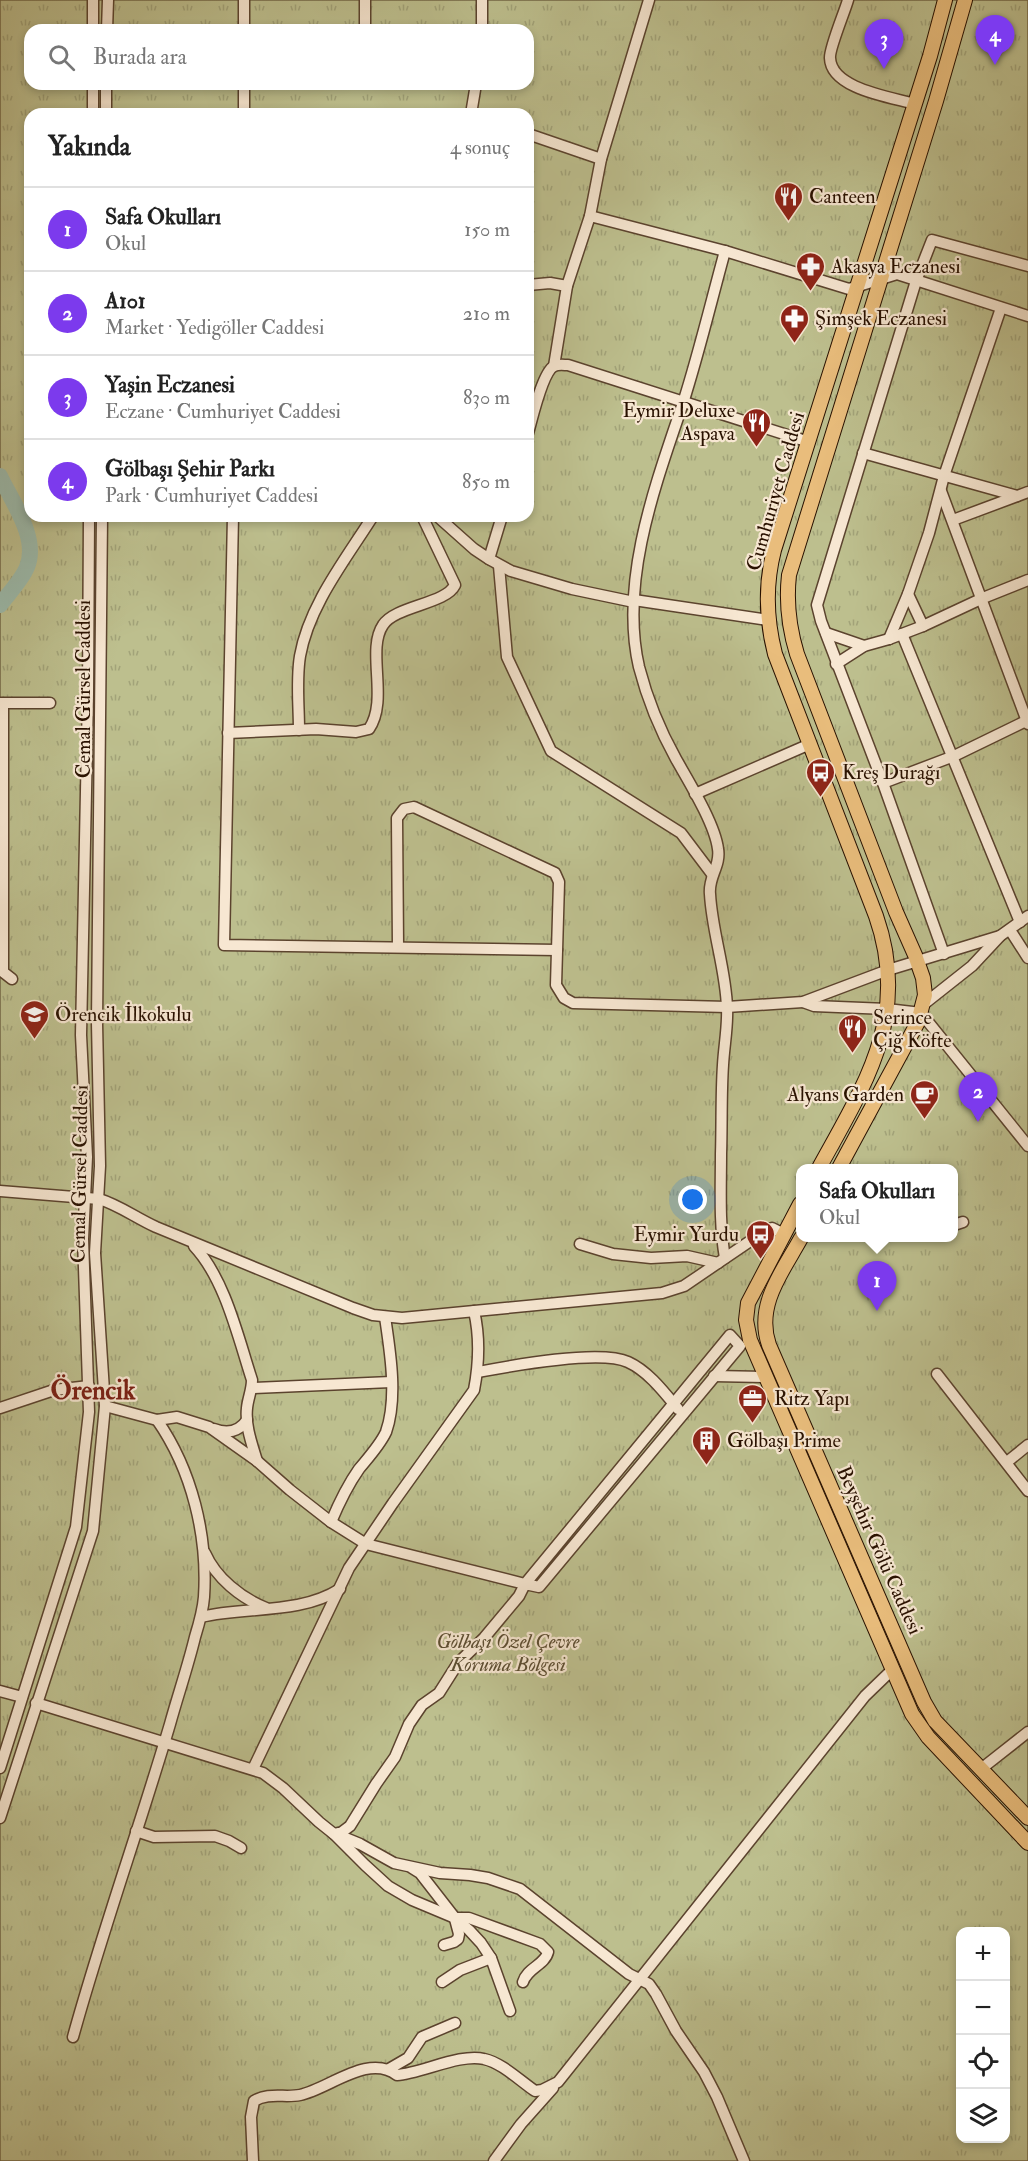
<!DOCTYPE html>
<html lang="tr">
<head>
<meta charset="utf-8">
<style>
	body { margin:0; font-family:"IM FELL Double Pica",serif; background:#f2f2f2; color:#222 }
	.controls { position:absolute; right:18px; bottom:18px; display:grid; overflow:hidden; border-radius:12px; box-shadow:0 3px 9px #0003 }
	.controls button { width:54px; height:54px; display:grid; place-items:center; padding:0; border:0; border-bottom:2px solid #e0e0e0; background:#fff; color:#222; font:30px sans-serif }
	.you { position:absolute; left:693px; top:1200px; width:21px; height:21px; margin:-15px; border:4px solid #fff; border-radius:50%; background:#1a73e8; box-shadow:0 0 0 9px #1a73e833 }
	.badge { display:grid; place-items:center; width:39px; height:39px; border-radius:50%; background:#7c3aed; color:#fff; font-size:20px; font-weight:700 }
	.pin { position:absolute; translate:-50% -50px; filter:drop-shadow(0 2px 3px #0008) }
	.pin::after { content:''; position:absolute; top:32px; width:21px; height:18px; background:inherit; clip-path:polygon(0 0,100% 0,50% 100%) }
	.popup { position:absolute; left:796px; top:1164px; width:162px; height:78px; box-sizing:border-box; display:grid; place-content:center; border-radius:12px; background:#fff; filter:drop-shadow(0 2px 4px #0005); font-size:20px; white-space:nowrap; color:#767676 }
	.popup b { font-size:22px; color:#222 }
	.popup::after { content:''; position:absolute; left:50%; top:100%; margin-left:-12px; border:12px solid transparent; border-top-color:#fff }
	.list { margin:0; padding:0; list-style:none }
	h2 { display:flex; justify-content:space-between; align-items:center; height:78px; margin:0; padding:0 24px; font-size:26px }
	h2 small { font-size:20px; font-weight:400; color:#767676 }
	.list li { display:grid; grid-template-columns:39px 1fr auto; gap:18px; align-items:center; box-sizing:border-box; height:84px; padding:0 24px; border-top:2px solid #e0e0e0 }
	.list b { display:block; font-size:22px; white-space:nowrap }
	.list p { margin:0; font-size:20px; white-space:nowrap; color:#767676 }
	.list em { font-size:20px; font-style:normal; color:#767676 }
	.icon { flex:none; width:33px; height:33px; fill:none; stroke:currentColor; stroke-width:2; stroke-linecap:round; stroke-linejoin:round }
	.map { position:relative; flex:none; width:1028px; height:2161px; overflow:hidden }
	.search { position:absolute; background:#fff; box-shadow:0 3px 9px #0003; left:24px; top:24px; width:510px; height:66px; display:flex; align-items:center; gap:15px; box-sizing:border-box; padding:0 21px; border-radius:18px; color:#767676; font-size:22px }
	.panel { position:absolute; background:#fff; box-shadow:0 3px 9px #0003; left:24px; top:108px; width:510px; height:414px; border-radius:18px }
	.map>svg:first-child { display:block }
	.park { fill:url(#park-tufts); stroke:#736847; stroke-width:1.5; fill-rule:evenodd }
	.lines { fill:none; stroke-linecap:round; stroke-linejoin:round }
	.river { stroke:#9cbbac; stroke-width:16 }
	.minor-casing { stroke:#5b432e; stroke-width:13 }
	.major-casing { stroke:#291100; stroke-width:16 }
	.minor { stroke:#f7e7d2; stroke-width:10 }
	.major { stroke:#e9bd7c; stroke-width:14 }
	.labels { text-anchor:middle; stroke-width:4.5; stroke-linejoin:round; paint-order:stroke }
	.poi-label { font-size:20px; fill:#291100; stroke:#f7e7d2; text-anchor:start }
	.street-label { font-size:20px; fill:#291100; stroke:#f7e7d2 }
	.park-label { font-size:20px; font-style:italic; fill:#5d4e32; stroke:#f7e7d2 }
	.district-label { font-size:26px; font-weight:bold; fill:#7a1f14; stroke:#f7e7d2 }
</style>
</head>
<body>
<div class="map">
<svg width="1028" height="2161" viewBox="0 0 1028 2161">
	<defs>
		<pattern id="park-tufts" width="24" height="20" patternUnits="userSpaceOnUse" patternTransform="scale(1.5)"><rect width="24" height="20" fill="#bdbf8e"/><path d="M3 7l-1-3M5 7V3M7 7l1-3M15 17l-1-3M17 17v-4M19 17l1-3" fill="none" stroke="#a2a379"/></pattern>
	</defs>
	<rect width="100%" height="100%" fill="#f2dab9"/>
	<filter id="stains"><feTurbulence type="fractalNoise" baseFrequency=".00333" numOctaves="4"/><feColorMatrix values="0 0 0 0 .2 0 0 0 0 .09 0 0 0 0 .02 0 0 0 .5 -.17"/></filter>
	<radialGradient id="worn" r=".72"><stop offset=".6" stop-color="#630" stop-opacity="0"/><stop offset="1" stop-color="#630" stop-opacity=".3"/></radialGradient>
	<path class="park" d="M0,0h1028v2161h-1028zM30,30h498v54h-498zM30,114h498v402h-498zM800,1168h154v70h-154zM960,1932h46v206h-46z"/>
	<g class="lines">
		<path class="river" d="M0,476c12,26 39,62 27,91 -5,13 -19,27 -27,38"/>
		<defs>
			<g id="minor">
				<polyline points="93,0 93,30"/>
				<polyline points="482,0 482,30"/>
				<path d="M848,0c-3,11 -19,49 -18,58 1,31 61,39 85,46"/>
				<polyline points="107,30 108,0"/>
				<polyline points="244,30 244,0"/>
				<polyline points="365,30 365,0"/>
				<polyline points="93,84 93,114"/>
				<polyline points="106,114 106,84"/>
				<polyline points="244,114 244,84"/>
				<polyline points="471,114 476,84"/>
				<polyline points="528,134 601,159"/>
				<polyline points="590,216 601,159 649,0"/>
				<path d="M725,251c-14,51 -26,102 -42,152 -27,80 -64,178 -44,264 8,31 22,65 37,92 13,23 39,65 42,90 3,17 -10,28 -8,45 2,38 16,76 17,114 1,18 -3,38 -4,57 -2,29 -1,59 -2,89 0,34 -2,70 4,104"/>
				<polyline points="528,285 550,283 567,286"/>
				<polyline points="554,366 567,286 590,216 725,251 849,289 897,274 1028,316"/>
				<path d="M528,433c4,-13 14,-60 26,-67 4,-2 10,-1 14,-1l241,77"/>
				<polyline points="863,453 1017,496"/>
				<polyline points="941,491 1028,724"/>
				<polyline points="233,516 224,945 557,950"/>
				<polyline points="437,516 474,549 489,559 511,571 572,589 634,602"/>
				<polyline points="953,520 1028,492"/>
				<polyline points="489,559 502,516"/>
				<polyline points="499,566 507,657 551,751 681,833 712,874"/>
				<polyline points="908,594 923,626"/>
				<polyline points="634,600 768,620"/>
				<polyline points="826,633 864,646"/>
				<polyline points="902,634 1020,922"/>
				<polyline points="889,639 908,594 929,533 944,476 1001,308"/>
				<polyline points="836,664 864,646 889,639 923,626 983,598 1028,580"/>
				<polyline points="0,703 50,703"/>
				<polyline points="3,704 3,972 12,979"/>
				<path d="M299,730c0,-24 -3,-50 1,-74 9,-51 46,-97 73,-140"/>
				<path d="M228,733l88,-4 40,3 13,-3c20,-29 -3,-79 14,-104 12,-19 63,-21 72,-40l-33,-69"/>
				<polyline points="883,783 954,756 1028,720"/>
				<polyline points="695,794 810,744"/>
				<polyline points="1010,930 1028,958"/>
				<polyline points="398,947 397,818 404,809 414,807 555,873 559,882 556,985 564,998 573,1003 727,1007 803,1002 888,970 1000,936"/>
				<polyline points="944,954 883,783 821,621 817,605 916,281 932,240 1028,266"/>
				<polyline points="803,1002 814,1006 887,1009 921,1013 1028,1146"/>
				<polyline points="924,1004 972,966 1000,936 1028,916"/>
				<path d="M0,1191l99,8c20,6 37,19 57,28l197,81 20,7 29,3 260,-25 22,-7 81,-55 7,-3 12,6"/>
				<polyline points="954,1225 963,1222"/>
				<polyline points="580,1244 613,1254 651,1258 687,1256 718,1263"/>
				<path d="M194,1246c31,33 44,91 58,134 0,10 -4,18 -5,28 -2,18 5,36 10,53"/>
				<path d="M478,1372c32,-6 122,-23 150,-10 20,9 36,30 50,47"/>
				<polyline points="937,1374 1028,1491"/>
				<polyline points="714,1376 765,1377"/>
				<polyline points="252,1388 391,1382"/>
				<polyline points="105,1406 157,1420 177,1417 209,1427 257,1461 290,1490 331,1522 366,1544 525,1584 539,1587 740,1346 730,1335 525,1584 519,1596 484,1638 458,1663 439,1693 422,1705 409,1724 395,1757 376,1784 350,1826 342,1832 334,1834"/>
				<polyline points="0,1408 54,1390 89,1386"/>
				<path d="M214,1429c13,5 25,3 33,-9"/>
				<polyline points="1007,1462 1028,1445"/>
				<path d="M331,1522c8,-19 16,-36 28,-53 9,-11 21,-24 27,-37 12,-34 4,-81 -1,-115"/>
				<path d="M205,1553c11,25 36,45 61,55"/>
				<path d="M201,1617c45,-11 98,-2 139,-28"/>
				<polyline points="0,1691 22,1697"/>
				<polyline points="36,1703 263,1773 283,1788 319,1822 334,1834 365,1865 388,1886 412,1900 455,1918 469,1930 481,1943 491,1958 510,2011"/>
				<polyline points="0,1768 76,1527 89,1412 83,1239 87,1157 81,1035 88,694 89,516"/>
				<path d="M253,1769l96,-201 44,-65 81,-113c5,-26 6,-53 0,-79"/>
				<polyline points="981,1769 1028,1732"/>
				<polyline points="0,1818 93,1531 105,1406 95,1253 100,1166 97,1023 102,516"/>
				<polyline points="136,1831 154,1837 215,1836 229,1841 241,1848"/>
				<polyline points="338,1835 360,1844 394,1863 440,1873 470,1875 488,1878 520,1889 629,1974 649,1984 656,1994 676,2031 704,2072 717,2097 744,2161"/>
				<path d="M412,1868l8,5 35,45h14l71,26 8,8c-3,13 -21,16 -25,30"/>
				<polyline points="444,1945 454,1942 458,1939 459,1934 455,1919"/>
				<polyline points="442,1982 460,1970 491,1958"/>
				<path d="M73,2037c29,-105 66,-208 97,-313 8,-29 18,-58 25,-87 4,-13 8,-27 9,-40 4,-61 -12,-127 -47,-177"/>
				<polyline points="389,2069 408,2058 422,2037 455,2023"/>
				<path d="M253,2161l-2,-44 3,-16c14,-9 31,-3 46,-6 29,-6 68,-42 97,-20 25,-2 64,-22 87,-16 18,4 35,21 51,32l7,-1 16,-8 307,-386 28,-27"/>
				<polyline points="494,2161 521,2124 553,2088"/>
			</g>
			<g id="major">
				<path d="M819,1168c46,-84 92,-152 57,-252l-101,-262c-9,-35 -10,-69 -1,-104l156,-494 15,-56"/>
				<path d="M839,1168l79,-146 7,-27 -2,-17 -8,-23 -19,-43 -99,-258c-8,-26 -11,-52 -8,-79l147,-474 29,-101"/>
				<polyline points="800,1204 748,1303 746,1320 750,1340 912,1714 928,1737 1028,1843"/>
				<path d="M801,1238c-18,33 -46,67 -32,107l155,357 11,19 93,97"/>
			</g>
		</defs>
		<use href="#minor" class="minor-casing"/>
		<use href="#major" class="major-casing"/>
		<use href="#minor" class="minor"/>
		<use href="#major" class="major"/>
	</g>
	<defs>
		<symbol id="restaurant-pin" viewBox="-11 -11 22 30"><path d="M0 17L-7.5 6A9.5 9.5 0 1 1 7.5 6Z" fill="#8f2418" stroke="#f7e7d2"/><path d="M-5-6h1v4h1v-4h1v4h1v-4h1v5L-1.5 .5V6h-2V.5L-5-1ZM5-6V6H3V1.5H1.5Q1.5-4 5-6Z" fill="#fff"/></symbol>
		<symbol id="pharmacy-pin" viewBox="-11 -11 22 30"><path d="M0 17L-7.5 6A9.5 9.5 0 1 1 7.5 6Z" fill="#8f2418" stroke="#f7e7d2"/><path d="M-2-6h4v4h4v4h-4v4h-4v-4h-4v-4h4Z" fill="#fff"/></symbol>
		<symbol id="bus-pin" viewBox="-11 -11 22 30"><path d="M0 17L-7.5 6A9.5 9.5 0 1 1 7.5 6Z" fill="#8f2418" stroke="#f7e7d2"/><path d="M-5-6H5V4H4V6H2V4H-2V6H-4V4H-5ZM-3.5-4V0h7V-4ZM-3.5 1.2v1.5H-2V1.2ZM2 1.2v1.5H3.5V1.2Z" fill="#fff"/></symbol>
		<symbol id="school-pin" viewBox="-11 -11 22 30"><path d="M0 17L-7.5 6A9.5 9.5 0 1 1 7.5 6Z" fill="#8f2418" stroke="#f7e7d2"/><path d="M0-5L7-2L0 1L-7-2ZM-4 1L0 2.5L4 1V4Q0 6-4 4Z" fill="#fff"/></symbol>
		<symbol id="cafe-pin" viewBox="-11 -11 22 30"><path d="M0 17L-7.5 6A9.5 9.5 0 1 1 7.5 6Z" fill="#8f2418" stroke="#f7e7d2"/><path d="M-5.5-4.5H6V0H3Q3 3.5 0 3.5H-2.5Q-5.5 3.5-5.5 0ZM3-3.2v2h1.7v-2ZM-6 4.5H4V6H-6Z" fill="#fff"/></symbol>
		<symbol id="office-pin" viewBox="-11 -11 22 30"><path d="M0 17L-7.5 6A9.5 9.5 0 1 1 7.5 6Z" fill="#8f2418" stroke="#f7e7d2"/><path d="M-6-3h4V-5.5h4V-3h4V5H-6ZM-1-4.5V-3h2v-1.5ZM-6 0V1H6V0Z" fill="#fff"/></symbol>
		<symbol id="building-pin" viewBox="-11 -11 22 30"><path d="M0 17L-7.5 6A9.5 9.5 0 1 1 7.5 6Z" fill="#8f2418" stroke="#f7e7d2"/><path d="M-4-6H4V6H1V3H-1V6H-4ZM-2.5-4.3h1.7v1.8h-1.7ZM.8-4.3h1.7v1.8H.8ZM-2.5-1h1.7V.8h-1.7ZM.8-1h1.7V.8H.8Z" fill="#fff"/></symbol>
	</defs>
	<g fill-rule="evenodd">
		<use href="#restaurant-pin" x="772" y="180" width="33" height="45"/>
		<use href="#pharmacy-pin" x="794" y="250" width="33" height="45"/>
		<use href="#pharmacy-pin" x="778" y="302" width="33" height="45"/>
		<use href="#restaurant-pin" x="740" y="406" width="33" height="45"/>
		<use href="#bus-pin" x="804" y="756" width="33" height="45"/>
		<use href="#school-pin" x="18" y="998" width="33" height="45"/>
		<use href="#restaurant-pin" x="836" y="1012" width="33" height="45"/>
		<use href="#cafe-pin" x="908" y="1078" width="33" height="45"/>
		<use href="#bus-pin" x="744" y="1218" width="33" height="45"/>
		<use href="#office-pin" x="736" y="1382" width="33" height="45"/>
		<use href="#building-pin" x="690" y="1424" width="33" height="45"/>
	</g>
	<g class="labels">
		<g class="poi-label">
			<text x="809" y="203">Canteen</text>
			<text x="831" y="273">Akasya Eczanesi</text>
			<text x="815" y="325">Şimşek Eczanesi</text>
			<text x="735" y="417" text-anchor="end">Eymir Deluxe<tspan x="735" dy="23">Aspava</tspan></text>
			<text x="842" y="779">Kreş Durağı</text>
			<text x="55" y="1021">Örencik İlkokulu</text>
			<text x="873" y="1024">Serince<tspan x="873" dy="23">Çiğ Köfte</tspan></text>
			<text x="904" y="1101" text-anchor="end">Alyans Garden</text>
			<text x="739" y="1241" text-anchor="end">Eymir Yurdu</text>
			<text x="774" y="1405">Ritz Yapı</text>
			<text x="727" y="1447">Gölbaşı Prime</text>
		</g>
		<g class="street-label">
			<text transform="translate(775 491) rotate(-74)" y="7">Cumhuriyet Caddesi</text>
			<text transform="translate(83 689) rotate(-90)" y="7">Cemal Gürsel Caddesi</text>
			<text transform="translate(79 1174) rotate(-89)" y="7">Cemal Gürsel Caddesi</text>
			<text transform="translate(880 1550) rotate(66)" y="7">Beyşehir Gölü Caddesi</text>
		</g>
		<g class="park-label">
			<text x="508" y="1648">Gölbaşı Özel Çevre<tspan x="508" dy="23">Koruma Bölgesi</tspan></text>
		</g>
		<g class="district-label">
			<text x="93" y="1399">Örencik</text>
		</g>
	</g>
	<rect width="100%" height="100%" filter="url(#stains)"/>
	<rect width="100%" height="100%" fill="url(#worn)"/>
</svg>
<div class="controls">
<button>+</button>
<button>−</button>
<button><svg class="icon" aria-label="locate" viewBox="0 0 24 24"><circle cx="12" cy="12" r="6"/><path d="M12 2v4M12 18v4M2 12h4M18 12h4"/></svg></button>
<button><svg class="icon" aria-label="layers" viewBox="0 0 24 24"><path d="M12 4l9 5-9 5-9-5zM3 14l9 5 9-5"/></svg></button>
</div>
<div class="you"></div>
<div class="pin badge" style="left:877px;top:1311px">1</div>
<div class="popup"><b>Safa Okulları</b>Okul</div>
<div class="pin badge" style="left:978px;top:1122px">2</div>
<div class="pin badge" style="left:884px;top:69px">3</div>
<div class="pin badge" style="left:995px;top:65px">4</div>
<div class="search"><svg class="icon" aria-label="search" viewBox="0 0 24 24"><circle cx="10" cy="10" r="6"/><path d="M15 15l6 6"/></svg>Burada ara</div>
<section class="panel">
<h2>Yakında<small>4 sonuç</small></h2>
<ul class="list">
<li><span class="badge">1</span><div><b>Safa Okulları</b><p>Okul</p></div><em>150 m</em></li>
<li><span class="badge">2</span><div><b>A101</b><p>Market · Yedigöller Caddesi</p></div><em>210 m</em></li>
<li><span class="badge">3</span><div><b>Yaşin Eczanesi</b><p>Eczane · Cumhuriyet Caddesi</p></div><em>830 m</em></li>
<li><span class="badge">4</span><div><b>Gölbaşı Şehir Parkı</b><p>Park · Cumhuriyet Caddesi</p></div><em>850 m</em></li>
</ul>
</section>
</div>
</body>
</html>
